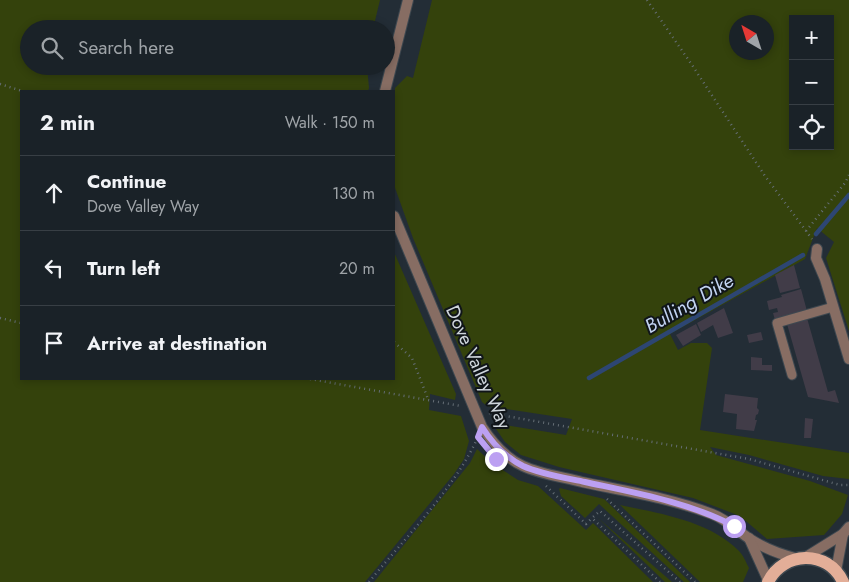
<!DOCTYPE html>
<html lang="en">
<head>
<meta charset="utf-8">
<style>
	body { margin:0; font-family:Jost,sans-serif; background:#272f34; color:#f1f3f6 }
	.controls { position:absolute; right:15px; top:15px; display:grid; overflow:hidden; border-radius:0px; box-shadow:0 2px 8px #0003 }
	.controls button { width:45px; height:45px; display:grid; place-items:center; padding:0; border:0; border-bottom:1px solid #383f45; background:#1a2228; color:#f1f3f6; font:25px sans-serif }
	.compass { position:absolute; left:729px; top:15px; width:45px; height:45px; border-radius:50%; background:#1a2228; box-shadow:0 2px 8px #0003; rotate:321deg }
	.stop { position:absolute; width:15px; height:15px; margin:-11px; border:4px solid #bca0f2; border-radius:50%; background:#fff }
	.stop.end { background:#bca0f2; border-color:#fff; box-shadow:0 1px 5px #0008 }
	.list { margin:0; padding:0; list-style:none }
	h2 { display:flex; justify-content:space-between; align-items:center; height:65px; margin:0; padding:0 20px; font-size:21px }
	h2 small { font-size:16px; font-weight:400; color:#9fa4a8 }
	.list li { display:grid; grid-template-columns:32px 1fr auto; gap:15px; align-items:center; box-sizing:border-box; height:75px; padding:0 20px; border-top:1px solid #383f45 }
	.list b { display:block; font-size:19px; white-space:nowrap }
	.list p { margin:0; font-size:16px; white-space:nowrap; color:#9fa4a8 }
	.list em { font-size:16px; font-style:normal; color:#9fa4a8 }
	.icon { flex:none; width:28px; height:28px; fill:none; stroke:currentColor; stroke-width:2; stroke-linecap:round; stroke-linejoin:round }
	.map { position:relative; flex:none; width:849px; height:582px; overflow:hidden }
	.search { position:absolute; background:#1a2228; box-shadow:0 2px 8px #0003; left:20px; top:20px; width:375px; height:55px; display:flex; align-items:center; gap:12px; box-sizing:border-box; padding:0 18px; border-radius:28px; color:#9fa4a8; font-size:19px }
	.panel { position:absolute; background:#1a2228; box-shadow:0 2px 8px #0003; left:20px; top:90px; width:375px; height:290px; border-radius:0px }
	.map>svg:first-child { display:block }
	.green { fill:#34420c; fill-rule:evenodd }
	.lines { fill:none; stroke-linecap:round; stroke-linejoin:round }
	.stream { stroke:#2d4673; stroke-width:4.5 }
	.building { fill:#413c48 }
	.service-casing { stroke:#3e4850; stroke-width:11 }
	.minor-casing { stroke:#3e4850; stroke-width:12 }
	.primary-casing { stroke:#3e4850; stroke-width:15 }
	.path { stroke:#656e75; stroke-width:2.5; stroke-dasharray:1 4; stroke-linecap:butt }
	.service { stroke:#876d63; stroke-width:9 }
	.minor { stroke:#876d63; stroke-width:10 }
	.primary { stroke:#e3ae98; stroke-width:12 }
	.route { stroke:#bca0f2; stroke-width:6 }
	.labels { text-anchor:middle; stroke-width:4; stroke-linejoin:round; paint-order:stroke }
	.street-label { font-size:19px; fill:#ced5db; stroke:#101519 }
	.water-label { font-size:20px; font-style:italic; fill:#c2d3f1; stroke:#101519 }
</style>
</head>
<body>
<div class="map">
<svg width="849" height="582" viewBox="0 0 849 582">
	<rect width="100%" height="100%" fill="#232d36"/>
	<g class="green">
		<polygon points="0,0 380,0 373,29 29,29 29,66 367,66 369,88 368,91 21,91 21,379 394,379 394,252 456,394 455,400 430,394 429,410 461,416 469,441 464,459 454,474 365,582 0,582"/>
		<path d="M432,0h417v331l-23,-73 8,-16 -17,-14 -12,31 -135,75 8,16 13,-7h16l5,5 -12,82 149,23v26l-26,-3 -74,-21 -39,-8 6,8 94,26 38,14 -6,19 -18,21 -57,4 -27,-23 -47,-18 -134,-31 -38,-12 -16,-13 -11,-16 4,-2 68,11 6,-16 -85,-13 -5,-4 -69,-164 -19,-53 1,-97 12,-12 6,2zM793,19h37v127h-37zM736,22h30v30h-30z"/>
		<polygon points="477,449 492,463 518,480 538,486 586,530 593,523 653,582 374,582 470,463"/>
		<polygon points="560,488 604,499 690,582 684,582 599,504 585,518 561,496 559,489"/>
		<path d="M620,505c38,8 90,16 119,46 4,4 7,11 10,17l-6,14h-43z"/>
		<polygon points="598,518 672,582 665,582"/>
	</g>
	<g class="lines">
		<g class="stream">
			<polyline points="816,234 849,195"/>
			<polyline points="589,378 803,255"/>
		</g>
	</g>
	<g class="building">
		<polygon points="794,265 800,288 780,293 775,275"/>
		<polygon points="801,289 807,311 775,320 773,313 778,312 777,308 769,310 767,301 782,297 781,295"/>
		<polygon points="724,308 733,333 718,338 713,325 701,332 697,323"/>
		<polygon points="807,318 828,392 835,390 839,403 808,397 787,324"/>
		<polygon points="696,324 701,335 683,346 676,335"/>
		<polygon points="761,332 763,340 749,343 747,335"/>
		<polygon points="751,357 762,358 762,365 772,365 772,371 751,370"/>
		<polygon points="725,394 758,398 757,408 759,410 758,414 756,415 755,420 757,420 754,431 736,429 737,414 723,412"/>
		<polygon points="805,418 813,419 811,438 804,438"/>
	</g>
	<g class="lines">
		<defs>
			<polyline id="service" points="792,375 777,323 833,307"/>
			<g id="minor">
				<polyline points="385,91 408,0"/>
				<path d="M394,216l88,211c10,15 23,31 41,39 17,8 40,11 59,16 43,9 88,16 130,32 16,6 24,16 38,25 14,9 29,15 45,19"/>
				<polyline points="817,249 816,258 825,279 849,359"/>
				<polyline points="749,538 768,580"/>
				<polyline points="806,557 843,534 849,527"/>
				<polyline points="836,571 843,534"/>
			</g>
			<path id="primary" d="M768,582c15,-31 60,-33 75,0"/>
		</defs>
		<use href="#service" class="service-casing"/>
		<use href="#minor" class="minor-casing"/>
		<use href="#primary" class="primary-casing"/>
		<g class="path">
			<polyline points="647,0 692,65 765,176 812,239"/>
			<polyline points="0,84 22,91"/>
			<polyline points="806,231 845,183 849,175"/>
			<polyline points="0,318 21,323"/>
			<polyline points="394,342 412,358 428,399"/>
			<polyline points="310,379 461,406"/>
			<polyline points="489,413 749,459 840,485 849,485"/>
			<polyline points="546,486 586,524 592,518"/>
			<polyline points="607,499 695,582"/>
			<path d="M369,582c35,-43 85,-93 108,-143"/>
			<polyline points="660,582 592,518 600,511 680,582"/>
		</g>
		<use href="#service" class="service"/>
		<use href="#minor" class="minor"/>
		<use href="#primary" class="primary"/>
	</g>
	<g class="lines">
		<path class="route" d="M496,459l-18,-22 4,-10c10,16 23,30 41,39 17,8 43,12 62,16 51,11 103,20 149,44"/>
	</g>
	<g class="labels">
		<g class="street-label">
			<text transform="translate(479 367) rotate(66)" y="7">Dove Valley Way</text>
		</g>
		<g class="water-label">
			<text transform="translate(689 303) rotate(-30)" y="7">Bulling Dike</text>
		</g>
	</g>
</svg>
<div class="controls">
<button>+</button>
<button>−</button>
<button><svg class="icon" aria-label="locate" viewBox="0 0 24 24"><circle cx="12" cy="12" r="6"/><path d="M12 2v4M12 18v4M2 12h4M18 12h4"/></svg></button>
</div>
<svg class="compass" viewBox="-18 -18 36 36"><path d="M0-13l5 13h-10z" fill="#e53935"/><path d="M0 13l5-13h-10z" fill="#9fa4a8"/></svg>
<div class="stop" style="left:734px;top:526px"></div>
<div class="stop end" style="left:496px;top:459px"></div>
<div class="search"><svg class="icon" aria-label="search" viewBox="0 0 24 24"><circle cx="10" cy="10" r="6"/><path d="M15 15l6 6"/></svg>Search here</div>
<section class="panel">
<h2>2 min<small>Walk · 150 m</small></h2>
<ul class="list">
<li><svg class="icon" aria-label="ahead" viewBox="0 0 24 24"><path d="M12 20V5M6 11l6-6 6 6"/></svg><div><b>Continue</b><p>Dove Valley Way</p></div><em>130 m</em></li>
<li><svg class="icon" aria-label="left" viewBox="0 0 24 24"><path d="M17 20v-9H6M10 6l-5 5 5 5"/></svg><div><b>Turn left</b></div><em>20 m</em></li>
<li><svg class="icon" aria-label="arrive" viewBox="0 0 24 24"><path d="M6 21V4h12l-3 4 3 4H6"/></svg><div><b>Arrive at destination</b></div></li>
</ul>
</section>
</div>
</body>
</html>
